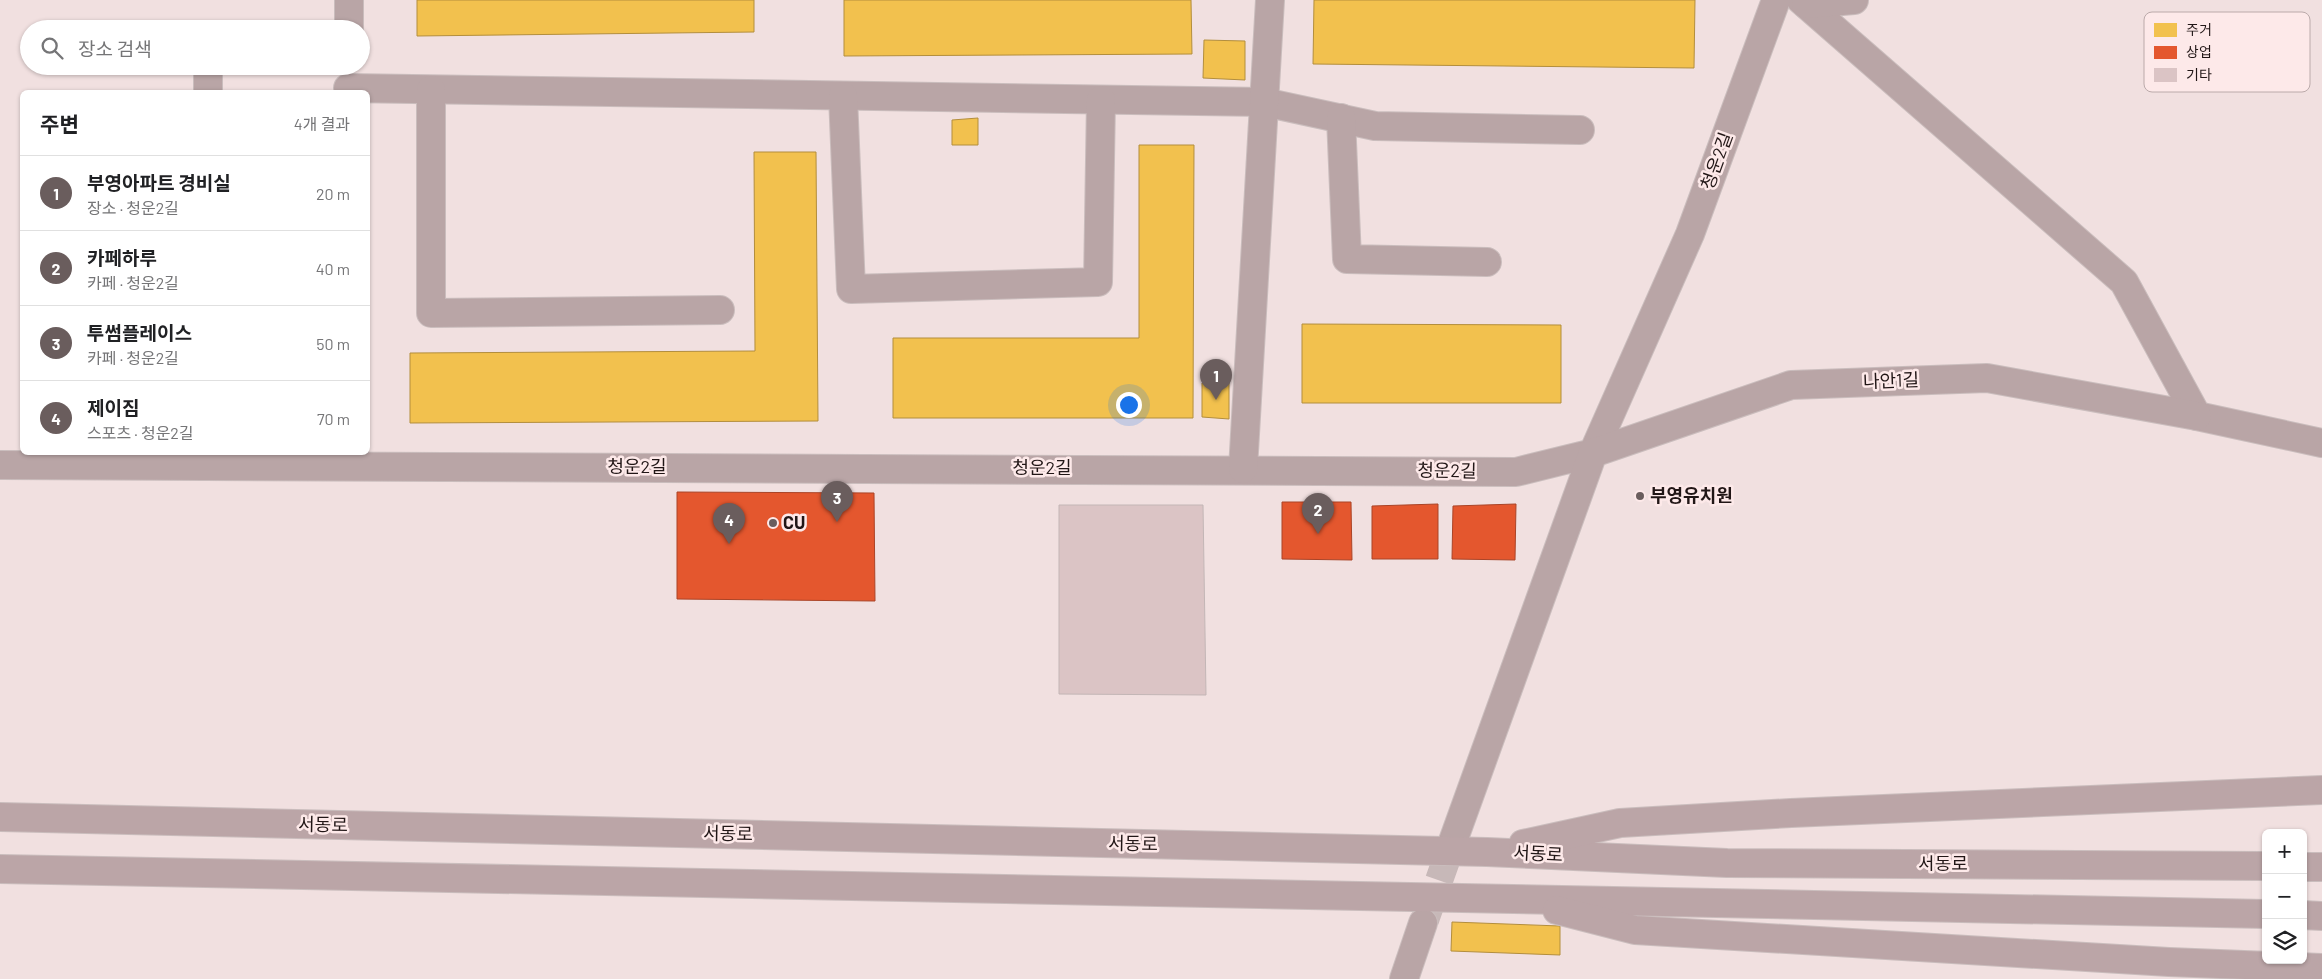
<!DOCTYPE html>
<html lang="ko">
<head>
<meta charset="utf-8">
<style>
	body { margin:0; font-family:Barlow,"Noto Sans KR",sans-serif; background:#f6f6f6; color:#202124 }
	.controls { position:absolute; right:15px; bottom:15px; display:grid; overflow:hidden; border-radius:8px; box-shadow:0 1px 4px #0004 }
	.controls button { width:45px; height:45px; display:grid; place-items:center; padding:0; border:0; border-bottom:1px solid #e0e0e0; background:#fff; color:#202124; font:25px sans-serif }
	.you { position:absolute; left:1128px; top:404px; width:18px; height:18px; margin:-12px; border:4px solid #fff; border-radius:50%; background:#1a73e8; box-shadow:0 0 0 8px #1a73e833 }
	.badge { display:grid; place-items:center; width:32px; height:32px; border-radius:50%; background:#6a5d5d; color:#fff; font-size:16px; font-weight:700 }
	.pin { position:absolute; translate:-50% -41px; filter:drop-shadow(0 1px 2px #0008) }
	.pin::after { content:''; position:absolute; top:26px; width:18px; height:15px; background:inherit; clip-path:polygon(0 0,100% 0,50% 100%) }
	.list { margin:0; padding:0; list-style:none }
	h2 { display:flex; justify-content:space-between; align-items:center; height:65px; margin:0; padding:0 20px; font-size:21px }
	h2 small { font-size:16px; font-weight:400; color:#757577 }
	.list li { display:grid; grid-template-columns:32px 1fr auto; gap:15px; align-items:center; box-sizing:border-box; height:75px; padding:0 20px; border-top:1px solid #e0e0e0 }
	.list b { display:block; font-size:19px; white-space:nowrap }
	.list p { margin:0; font-size:16px; white-space:nowrap; color:#757577 }
	.list em { font-size:16px; font-style:normal; color:#757577 }
	.icon { flex:none; width:28px; height:28px; fill:none; stroke:currentColor; stroke-width:2; stroke-linecap:round; stroke-linejoin:round }
	.map { position:relative; flex:none; width:2322px; height:979px; overflow:hidden }
	.search { position:absolute; background:#fff; box-shadow:0 1px 4px #0004; left:20px; top:20px; width:350px; height:55px; display:flex; align-items:center; gap:12px; box-sizing:border-box; padding:0 18px; border-radius:28px; color:#757577; font-size:19px }
	.panel { position:absolute; background:#fff; box-shadow:0 1px 4px #0004; left:20px; top:90px; width:350px; height:365px; border-radius:8px }
	.map>svg:first-child { display:block }
	.homes { fill:#f2c14e; stroke:#b38e3d }
	.shops { fill:#e4572e; stroke:#aa4427 }
	.building { fill:#dbc4c5; stroke:#c3b6b6 }
	.lines { fill:none; stroke-linecap:round; stroke-linejoin:round }
	.minor-tunnel { stroke:#c7b8b8; stroke-width:28; stroke-dasharray:28 14; stroke-linecap:butt }
	.minor-casing { stroke:#cabdbd; stroke-width:30 }
	.major-casing { stroke:#cabdbd; stroke-width:30 }
	.minor { stroke:#b9a5a6; stroke-width:28 }
	.major { stroke:#bba5a7; stroke-width:28 }
	.poi-dot { fill:#6a5d5d; stroke:#fde9e9; stroke-width:2 }
	.labels { text-anchor:middle; stroke-width:5; stroke-linejoin:round; paint-order:stroke }
	.street-label { font-size:18px; fill:#211616; stroke:#fde9e9 }
	.poi-label { font-size:18px; font-weight:bold; fill:#211616; stroke:#fde9e9; text-anchor:start }
	.key { fill:#fde9e9; stroke:#baa; stroke-width:1 }
	.key-label { font-size:14px; fill:#211616 }
</style>
</head>
<body>
<div class="map">
<svg width="2322" height="979" viewBox="0 0 2322 979">
	<rect width="100%" height="100%" fill="#f1e0e0"/>
	<g class="homes">
		<polygon points="417,0 754,0 754,32 417,36"/>
		<polygon points="844,0 1191,0 1192,54 844,56"/>
		<polygon points="1314,0 1695,0 1694,68 1313,64"/>
		<polygon points="1204,40 1245,41 1245,80 1203,78"/>
		<polygon points="978,118 978,145 952,145 952,120"/>
		<polygon points="1139,145 1194,145 1193,418 893,418 893,338 1139,338"/>
		<polygon points="754,152 816,152 818,421 410,423 410,353 755,351"/>
		<polygon points="1302,324 1561,325 1561,403 1302,403"/>
		<polygon points="1229,382 1229,419 1202,417 1202,383"/>
		<polygon points="1452,922 1560,926 1560,955 1451,951"/>
	</g>
	<g class="shops">
		<polygon points="677,492 874,493 875,601 677,599"/>
		<polygon points="1282,502 1351,502 1352,560 1282,559"/>
		<polygon points="1438,504 1438,559 1372,559 1372,506"/>
		<polygon points="1516,504 1515,560 1452,559 1453,506"/>
	</g>
	<polygon class="building" points="1059,505 1203,505 1206,695 1059,694"/>
	<g class="lines">
		<polyline class="minor-tunnel" points="1425,920 1453,841"/>
		<defs>
			<g id="minor">
				<polyline points="1801,0 2124,282 2197,416 2322,443"/>
				<polyline points="1806,4 1854,0"/>
				<polyline points="349,29 349,0"/>
				<polyline points="208,66 208,92"/>
				<polyline points="348,88 1264,102 1375,126 1580,130"/>
				<polyline points="431,90 431,313 720,310"/>
				<polyline points="843,96 851,289 1098,282 1101,100"/>
				<polyline points="1341,118 1347,259 1487,262"/>
				<polyline points="0,465 1516,472 1593,453 1690,234 1776,0"/>
				<polyline points="1243,469 1270,0"/>
				<polyline points="1453,841 1593,453 1791,385 1987,378 2197,416"/>
				<polyline points="1404,979 1423,923"/>
			</g>
			<g id="major">
				<polyline points="0,817 1487,852 1727,863 2266,866"/>
				<polyline points="1523,844 1620,823 1791,813 2322,790"/>
				<polyline points="2303,867 2322,867"/>
				<polyline points="0,869 2266,914"/>
				<polyline points="1557,910 1635,930 2169,962 2322,968"/>
				<polyline points="2303,915 2322,916"/>
			</g>
		</defs>
		<use href="#minor" class="minor-casing"/>
		<use href="#major" class="major-casing"/>
		<use href="#minor" class="minor"/>
		<use href="#major" class="major"/>
	</g>
	<g class="poi-dot">
		<circle cx="1640" cy="496" r="5"/>
		<circle cx="773" cy="523" r="5"/>
	</g>
	<g class="labels">
		<g class="street-label">
			<text transform="translate(1717 161) rotate(-70)" y="6">청운2길</text>
			<text transform="translate(1891 381) rotate(-2)" y="6">나안1길</text>
			<text x="637" y="473">청운2길</text>
			<text x="1042" y="474">청운2길</text>
			<text transform="translate(1447 471) rotate(1)" y="6">청운2길</text>
			<text transform="translate(323 825) rotate(1)" y="6">서동로</text>
			<text transform="translate(728 834) rotate(1)" y="6">서동로</text>
			<text transform="translate(1133 844) rotate(1)" y="6">서동로</text>
			<text transform="translate(1538 854) rotate(3)" y="6">서동로</text>
			<text x="1943" y="870">서동로</text>
		</g>
		<g class="poi-label">
			<text x="1650" y="502">부영유치원</text>
			<text x="783" y="529">CU</text>
		</g>
	</g>
	<rect x="2144" y="12" width="166" height="80" rx="8" class="key"/>
	<rect x="2154" y="23" width="23" height="14" fill="#f2c14e"/>
	<rect x="2154" y="46" width="23" height="13" fill="#e4572e"/>
	<rect x="2154" y="68" width="23" height="14" fill="#dbc4c5"/>
	<g class="key-label">
		<text x="2186" y="35">주거</text>
		<text x="2186" y="57">상업</text>
		<text x="2186" y="80">기타</text>
	</g>
</svg>
<div class="controls">
<button>+</button>
<button>−</button>
<button><svg class="icon" aria-label="layers" viewBox="0 0 24 24"><path d="M12 4l9 5-9 5-9-5zM3 14l9 5 9-5"/></svg></button>
</div>
<div class="you"></div>
<div class="pin badge" style="left:1216px;top:400px">1</div>
<div class="pin badge" style="left:1318px;top:534px">2</div>
<div class="pin badge" style="left:837px;top:522px">3</div>
<div class="pin badge" style="left:729px;top:544px">4</div>
<div class="search"><svg class="icon" aria-label="search" viewBox="0 0 24 24"><circle cx="10" cy="10" r="6"/><path d="M15 15l6 6"/></svg>장소 검색</div>
<section class="panel">
<h2>주변<small>4개 결과</small></h2>
<ul class="list">
<li><span class="badge">1</span><div><b>부영아파트 경비실</b><p>장소 · 청운2길</p></div><em>20 m</em></li>
<li><span class="badge">2</span><div><b>카페하루</b><p>카페 · 청운2길</p></div><em>40 m</em></li>
<li><span class="badge">3</span><div><b>투썸플레이스</b><p>카페 · 청운2길</p></div><em>50 m</em></li>
<li><span class="badge">4</span><div><b>제이짐</b><p>스포츠 · 청운2길</p></div><em>70 m</em></li>
</ul>
</section>
</div>
</body>
</html>
